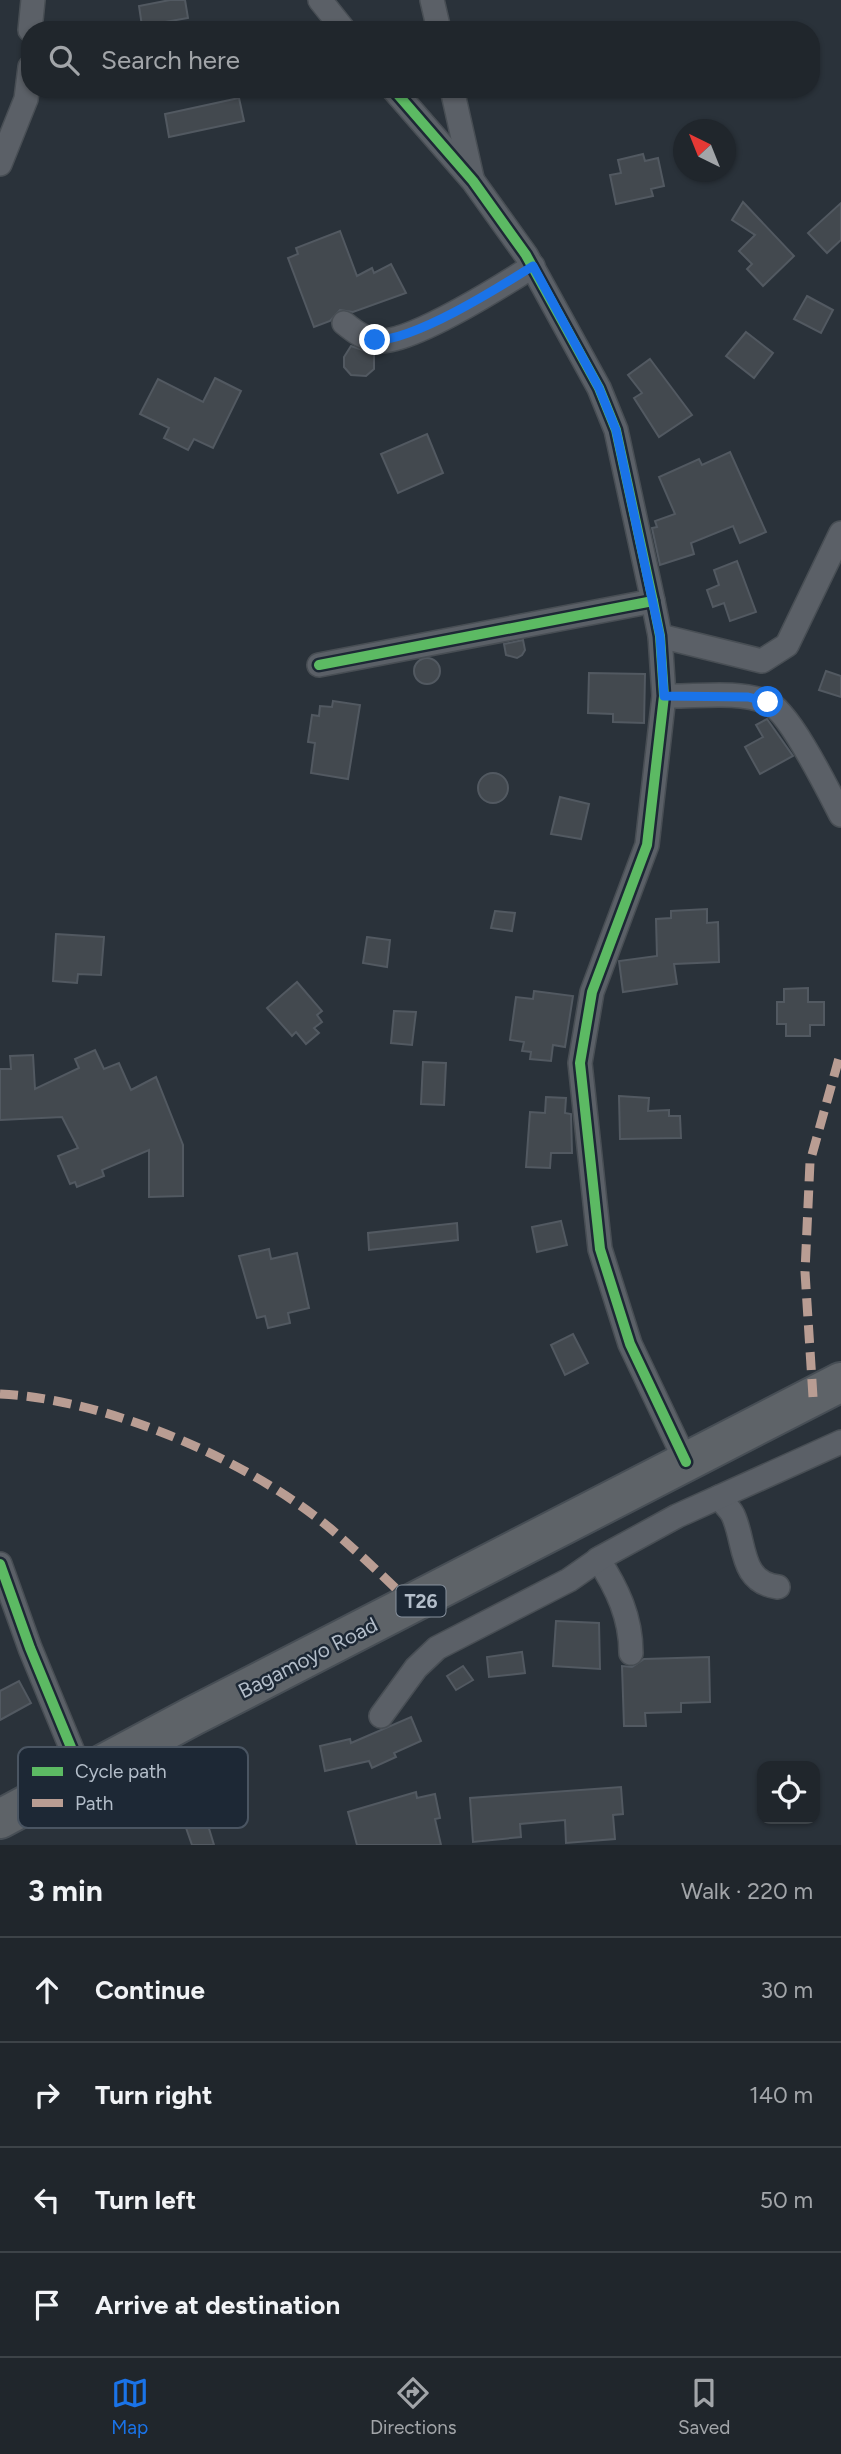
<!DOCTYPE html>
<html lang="en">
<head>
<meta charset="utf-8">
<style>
	body { margin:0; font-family:Figtree,sans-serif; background:#282e34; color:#f1f3f6 }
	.controls { position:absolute; right:21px; bottom:21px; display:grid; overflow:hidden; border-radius:14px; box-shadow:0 2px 5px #0004 }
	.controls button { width:63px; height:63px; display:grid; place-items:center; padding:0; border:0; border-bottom:2px solid #3d4348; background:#20262c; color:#f1f3f6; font:35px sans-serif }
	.compass { position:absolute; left:673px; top:119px; width:63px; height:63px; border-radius:50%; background:#20262c; box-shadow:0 2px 5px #0004; rotate:317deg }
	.stop { position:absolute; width:21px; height:21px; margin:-16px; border:5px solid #1a73e8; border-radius:50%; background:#fff }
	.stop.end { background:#1a73e8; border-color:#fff; box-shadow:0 2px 7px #0008 }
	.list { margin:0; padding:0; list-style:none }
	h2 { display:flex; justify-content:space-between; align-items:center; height:91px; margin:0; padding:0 28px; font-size:30px }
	h2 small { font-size:23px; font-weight:400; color:#a2a5a9 }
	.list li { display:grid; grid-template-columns:46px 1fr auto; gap:21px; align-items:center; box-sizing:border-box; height:105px; padding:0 28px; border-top:2px solid #3d4348 }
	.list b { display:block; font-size:26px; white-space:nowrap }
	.list em { font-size:23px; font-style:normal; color:#a2a5a9 }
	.icon { flex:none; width:38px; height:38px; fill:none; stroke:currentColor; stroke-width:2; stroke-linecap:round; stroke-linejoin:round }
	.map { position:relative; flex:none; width:841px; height:1845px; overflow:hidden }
	.search { position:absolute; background:#20262c; box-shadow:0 2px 5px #0004; left:21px; right:21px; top:21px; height:77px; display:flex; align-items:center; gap:18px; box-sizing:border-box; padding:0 24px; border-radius:28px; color:#a2a5a9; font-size:26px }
	.sheet { height:511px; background:#20262c }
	nav { display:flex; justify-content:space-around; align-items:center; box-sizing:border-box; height:98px; border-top:2px solid #3d4348; background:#20262c; font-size:19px; color:#a2a5a9 }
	nav a { display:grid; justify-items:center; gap:4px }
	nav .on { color:#1a73e8 }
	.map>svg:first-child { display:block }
	.building { fill:#43494f; stroke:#525961; stroke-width:2 }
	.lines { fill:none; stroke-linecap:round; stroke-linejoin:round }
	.minor-casing { stroke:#484e54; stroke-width:26 }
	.trunk-casing { stroke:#474e55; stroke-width:42 }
	.minor { stroke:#5b6067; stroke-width:23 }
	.trunk { stroke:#5e6368; stroke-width:38 }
	.quiet { stroke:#b99d93; stroke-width:9; stroke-dasharray:18 9; stroke-linecap:butt }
	.cycleway-casing { stroke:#1d2835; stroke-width:15 }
	.cycleway { stroke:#5cba63; stroke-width:10 }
	.route { stroke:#1a73e8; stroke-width:9 }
	.labels { text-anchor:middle; stroke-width:5; stroke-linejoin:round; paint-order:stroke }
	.shield { fill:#1d2835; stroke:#87919d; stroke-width:2 }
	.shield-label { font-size:19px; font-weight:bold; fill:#b4beca }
	.street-label { font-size:21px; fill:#b4beca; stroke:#1d2835 }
	.key { fill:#1d2835; stroke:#4a5562; stroke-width:2 }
	.key-label { font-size:19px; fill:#b4beca }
</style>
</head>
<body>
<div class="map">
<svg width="841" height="1845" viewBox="0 0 841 1845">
	<rect width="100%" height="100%" fill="#2a323a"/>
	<g class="building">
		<polygon points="170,0 185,0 188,18 142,26 139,6"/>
		<polygon points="239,98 244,121 169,137 165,114"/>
		<polygon points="643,154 645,161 658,158 664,186 651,189 653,196 616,204 610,175 621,173 618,160"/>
		<polygon points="743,202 794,256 763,286 747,269 752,264 739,251 755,235 732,220"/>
		<polygon points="841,203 841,240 827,253 808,233"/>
		<polygon points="340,231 357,276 372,268 374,273 391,264 406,293 353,312 340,310 330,321 314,327 288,258 298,254 296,248"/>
		<polygon points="807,296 833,310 821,333 794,319"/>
		<polygon points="746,332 773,353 754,378 726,356"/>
		<polygon points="351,346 374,354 374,369 366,376 351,375 344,367 344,357"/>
		<polygon points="650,359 692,415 659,437 634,398 642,393 628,375"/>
		<polygon points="215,378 241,391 213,448 194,439 188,450 164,438 169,428 140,414 158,379 203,402"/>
		<polygon points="427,434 443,473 398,493 381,454"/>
		<polygon points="730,452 766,532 740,543 733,526 691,543 694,554 660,565 652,528 657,527 655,521 675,514 659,477 699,459 702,465"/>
		<polygon points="737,561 756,612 730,621 724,603 713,607 707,590 719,585 714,570"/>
		<polygon points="523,640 525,650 522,655 517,658 506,655 504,644"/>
		<circle cx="427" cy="671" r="13"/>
		<polygon points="826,671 841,676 841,697 819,690"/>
		<polygon points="589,673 645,674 644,723 613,722 613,714 588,713"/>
		<polygon points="333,701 360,705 348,779 311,773 315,743 308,742 312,715 319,716 320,706 332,707"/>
		<polygon points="767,719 793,756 760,774 745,747 763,737 756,725"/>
		<circle cx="493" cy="788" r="15"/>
		<polygon points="560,797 589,804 581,839 551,834"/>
		<polygon points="707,909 707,923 718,922 719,962 674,964 677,984 623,992 619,961 657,956 656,919 671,918 671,911"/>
		<polygon points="495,911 515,913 512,931 491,928"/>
		<polygon points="56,934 104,937 101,975 78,974 77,983 53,981"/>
		<polygon points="367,937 390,940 387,967 363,963"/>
		<polygon points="297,982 322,1011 317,1015 322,1022 314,1028 319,1033 306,1044 296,1032 292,1036 267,1008"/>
		<polygon points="808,988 808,1002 824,1002 824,1025 810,1025 810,1036 786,1036 786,1024 777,1024 777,1002 784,1002 784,989"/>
		<polygon points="534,991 573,996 565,1047 553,1045 551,1061 530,1059 531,1052 522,1051 524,1042 510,1040 516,997 533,999"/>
		<polygon points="394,1011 416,1012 412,1045 391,1043"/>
		<polygon points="95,1050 104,1069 119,1063 131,1090 156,1077 183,1145 183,1196 149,1197 149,1150 102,1170 104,1176 77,1187 75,1182 70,1184 58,1156 78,1148 62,1117 0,1120 0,1069 11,1069 10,1056 33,1055 35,1089 79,1068 75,1059"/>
		<polygon points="423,1062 446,1063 444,1105 421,1104"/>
		<polygon points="619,1096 649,1098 648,1111 669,1110 669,1116 680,1116 681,1138 620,1139"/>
		<polygon points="546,1097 566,1098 565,1113 571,1114 572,1153 551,1153 550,1168 526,1167 530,1112 545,1113"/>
		<polygon points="561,1221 567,1245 537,1252 532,1227"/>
		<polygon points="457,1223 458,1240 369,1250 368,1233"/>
		<polygon points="269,1249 271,1259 297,1253 309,1308 288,1313 290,1323 268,1328 265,1316 257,1318 239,1256"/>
		<polygon points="573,1334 588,1363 565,1375 551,1345"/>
		<polygon points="556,1621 599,1623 600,1669 553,1666"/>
		<polygon points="522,1652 525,1673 489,1677 487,1657"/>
		<polygon points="709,1657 710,1702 681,1703 681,1712 645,1713 646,1726 624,1726 622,1666 632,1667 644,1659"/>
		<polygon points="463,1666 473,1680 456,1690 447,1676"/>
		<polygon points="19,1681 31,1703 0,1720 0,1691"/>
		<polygon points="411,1717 421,1741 394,1753 396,1757 372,1768 369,1761 325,1771 320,1746 350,1739 351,1743"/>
		<polygon points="621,1787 623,1814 613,1815 615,1839 566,1843 565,1820 520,1824 521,1837 473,1842 470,1798"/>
		<polygon points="416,1792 417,1798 435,1794 440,1818 435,1819 441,1845 357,1845 348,1812"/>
		<polygon points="198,1794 204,1812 214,1845 192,1845 177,1802"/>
	</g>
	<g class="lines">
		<defs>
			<g id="minor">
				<polyline points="320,0 344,30"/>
				<polyline points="432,0 439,30"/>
				<polyline points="30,30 33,0"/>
				<polyline points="393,89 473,181 526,255 599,388 616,430 653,601 660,636 664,696 647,845 592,992 580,1063 600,1249 630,1344 686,1462"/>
				<polyline points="452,89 472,178"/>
				<polyline points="0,164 26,99 30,67"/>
				<path d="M344,323c11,9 23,18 38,18 34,-1 120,-55 151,-75"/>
				<polyline points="660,636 762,661 787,645 841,533"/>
				<polyline points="319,665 653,601"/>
				<path d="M664,696c32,1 73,-6 103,6 22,8 62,90 74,113"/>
				<path d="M719,1497c4,6 11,12 14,18 13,28 6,67 45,72"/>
				<path d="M598,1559c19,29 33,58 33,94"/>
				<polyline points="0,1564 30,1648 82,1774"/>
				<polyline points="381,1716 416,1668 437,1648 569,1580 602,1557 677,1516 841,1442"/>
			</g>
			<polyline id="trunk" points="0,1819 193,1716 841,1382"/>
		</defs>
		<use href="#minor" class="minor-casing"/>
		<use href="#trunk" class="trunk-casing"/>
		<use href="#minor" class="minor"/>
		<use href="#trunk" class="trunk"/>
		<g class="quiet">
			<path d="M0,1394c107,5 249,66 331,135 28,24 55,50 82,76"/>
			<polyline points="813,1397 805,1272 810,1162 841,1051"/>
		</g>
		<defs>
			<g id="cycleway">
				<polyline points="393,89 473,181 526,255 599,388 616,430 653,601 660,636 664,696 647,845 592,992 580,1063 600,1249 630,1344 686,1462"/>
				<polyline points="319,665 653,601"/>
				<polyline points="0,1564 30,1648 82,1774"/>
			</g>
		</defs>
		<use href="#cycleway" class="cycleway-casing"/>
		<use href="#cycleway" class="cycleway"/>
	</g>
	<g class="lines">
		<path class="route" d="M375,340c39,1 123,-52 158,-74l66,122 17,42 44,206 4,60 84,1 20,5"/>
	</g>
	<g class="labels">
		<rect class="shield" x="396.5" y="1585.5" width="49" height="31" rx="5"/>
		<g class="shield-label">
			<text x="421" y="1608">T26</text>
		</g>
		<g class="street-label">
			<text transform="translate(308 1658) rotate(-27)" y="7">Bagamoyo Road</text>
		</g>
	</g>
	<rect x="18" y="1747" width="230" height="81" rx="10" class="key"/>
	<rect x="32" y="1767" width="31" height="9" fill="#5cba63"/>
	<rect x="32" y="1799" width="31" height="8" fill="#b99d93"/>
	<g class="key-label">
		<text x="75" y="1778">Cycle path</text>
		<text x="75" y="1810">Path</text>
	</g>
</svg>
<div class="controls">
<button><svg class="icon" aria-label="locate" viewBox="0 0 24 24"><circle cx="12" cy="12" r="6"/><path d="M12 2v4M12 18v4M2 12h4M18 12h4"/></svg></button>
</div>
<svg class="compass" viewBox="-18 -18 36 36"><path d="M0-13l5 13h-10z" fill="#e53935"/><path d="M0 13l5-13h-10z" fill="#a2a5a9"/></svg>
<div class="stop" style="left:768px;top:702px"></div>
<div class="stop end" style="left:375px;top:340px"></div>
<div class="search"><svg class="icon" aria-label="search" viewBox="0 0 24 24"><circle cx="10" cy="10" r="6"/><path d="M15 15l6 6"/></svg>Search here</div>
</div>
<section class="sheet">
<h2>3 min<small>Walk · 220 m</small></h2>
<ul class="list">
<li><svg class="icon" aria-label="ahead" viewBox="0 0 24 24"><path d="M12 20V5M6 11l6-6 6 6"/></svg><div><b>Continue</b></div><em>30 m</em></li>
<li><svg class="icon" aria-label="right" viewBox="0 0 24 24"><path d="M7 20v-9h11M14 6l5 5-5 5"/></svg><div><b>Turn right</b></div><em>140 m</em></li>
<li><svg class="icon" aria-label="left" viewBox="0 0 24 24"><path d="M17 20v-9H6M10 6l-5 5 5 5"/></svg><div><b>Turn left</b></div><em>50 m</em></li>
<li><svg class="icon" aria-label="arrive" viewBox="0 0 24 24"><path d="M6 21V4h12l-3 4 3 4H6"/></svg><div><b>Arrive at destination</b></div></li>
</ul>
</section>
<nav>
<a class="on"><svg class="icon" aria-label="map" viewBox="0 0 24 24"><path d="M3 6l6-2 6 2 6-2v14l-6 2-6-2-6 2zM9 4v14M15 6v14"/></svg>Map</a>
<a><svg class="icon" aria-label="directions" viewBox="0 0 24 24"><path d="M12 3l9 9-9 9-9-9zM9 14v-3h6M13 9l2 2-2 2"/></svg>Directions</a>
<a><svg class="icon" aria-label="saved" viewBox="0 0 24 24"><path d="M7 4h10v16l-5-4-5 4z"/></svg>Saved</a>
</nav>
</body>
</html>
